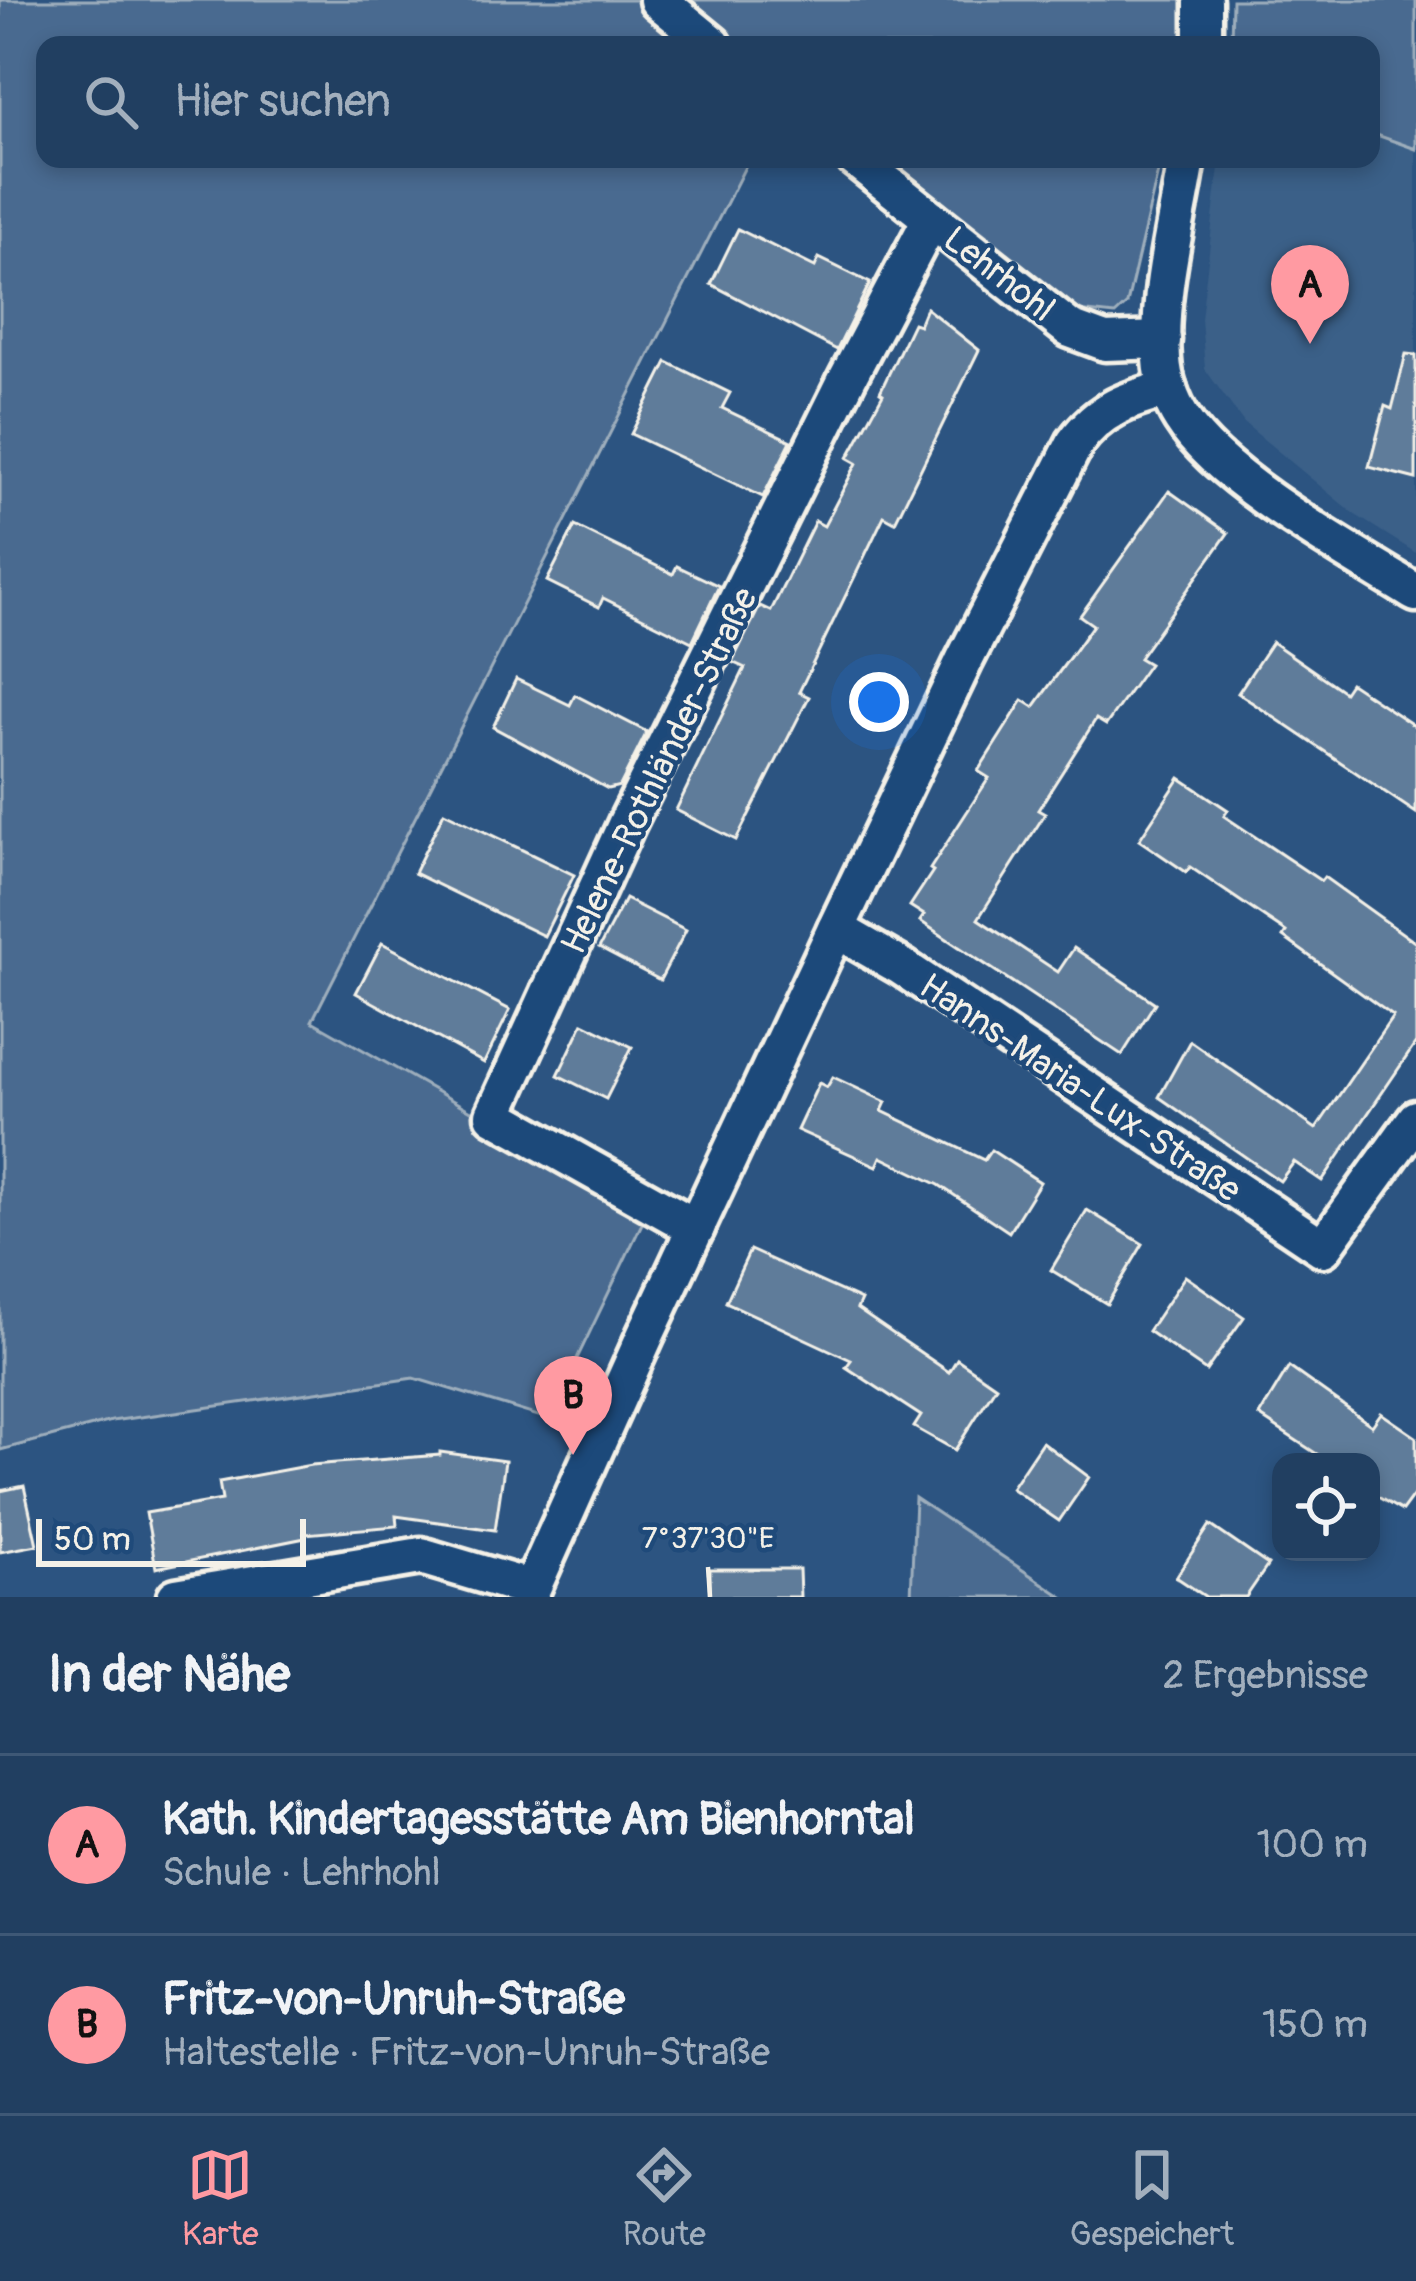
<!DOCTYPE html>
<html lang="de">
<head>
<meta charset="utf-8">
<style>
	body { margin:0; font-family:Pangolin,sans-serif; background:#2d4a6a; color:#f1f3f6 }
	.controls { position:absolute; right:36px; bottom:36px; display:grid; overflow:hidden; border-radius:24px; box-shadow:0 6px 18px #0003 }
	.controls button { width:108px; height:108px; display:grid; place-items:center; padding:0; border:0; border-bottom:3px solid #3e5876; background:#213f61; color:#f1f3f6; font:60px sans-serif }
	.scale { position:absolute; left:36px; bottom:30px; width:270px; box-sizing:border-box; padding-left:12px; border:6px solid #f4f1e8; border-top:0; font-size:33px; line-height:42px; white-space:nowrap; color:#f4f1e8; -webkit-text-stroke:9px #1f4a7a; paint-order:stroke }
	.you { position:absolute; left:879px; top:702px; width:42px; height:42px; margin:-30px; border:9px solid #fff; border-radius:50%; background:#1a73e8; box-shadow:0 0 0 18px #1a73e833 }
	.badge { display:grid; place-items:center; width:78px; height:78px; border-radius:50%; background:#ff9aa2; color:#111; font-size:39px; font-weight:700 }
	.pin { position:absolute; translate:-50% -99px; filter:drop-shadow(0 3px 6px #0008) }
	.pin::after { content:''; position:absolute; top:63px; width:42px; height:36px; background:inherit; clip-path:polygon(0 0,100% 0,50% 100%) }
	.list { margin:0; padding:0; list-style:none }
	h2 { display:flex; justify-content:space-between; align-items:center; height:156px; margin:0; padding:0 48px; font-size:51px }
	h2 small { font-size:39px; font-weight:400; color:#a2afbd }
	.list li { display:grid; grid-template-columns:78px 1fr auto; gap:36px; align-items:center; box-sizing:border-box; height:180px; padding:0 48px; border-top:3px solid #3e5876 }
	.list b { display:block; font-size:45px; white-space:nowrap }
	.list p { margin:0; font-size:39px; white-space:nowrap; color:#a2afbd }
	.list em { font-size:39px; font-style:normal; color:#a2afbd }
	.icon { flex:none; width:66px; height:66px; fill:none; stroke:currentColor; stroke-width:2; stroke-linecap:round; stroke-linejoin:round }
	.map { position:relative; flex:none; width:1416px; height:1597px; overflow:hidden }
	.search { position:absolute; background:#213f61; box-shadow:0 6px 18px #0003; left:36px; right:36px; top:36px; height:132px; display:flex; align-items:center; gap:30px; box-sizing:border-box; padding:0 42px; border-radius:24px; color:#a2afbd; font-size:45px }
	.sheet { height:516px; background:#213f61 }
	nav { display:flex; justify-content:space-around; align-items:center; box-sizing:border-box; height:168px; border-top:3px solid #3e5876; background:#213f61; font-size:33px; color:#a2afbd }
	nav a { display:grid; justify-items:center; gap:6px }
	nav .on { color:#ff9aa2 }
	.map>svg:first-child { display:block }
	.built { fill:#3b6088 }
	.green { fill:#496b90; stroke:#9eaebc; stroke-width:3 }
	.building { fill:#5e7b9a; stroke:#f4f1e8; stroke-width:3 }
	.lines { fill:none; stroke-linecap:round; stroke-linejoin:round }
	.street-casing { stroke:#f4f1e8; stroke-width:45 }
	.street { stroke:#1f4a7a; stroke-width:36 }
	.ticks { fill:none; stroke:#f4f1e8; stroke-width:4.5 }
	.labels { text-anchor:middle; stroke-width:9; stroke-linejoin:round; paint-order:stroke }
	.street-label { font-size:36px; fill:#f4f1e8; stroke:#1f4a7a }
	.ticks-label { font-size:30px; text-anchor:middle; fill:#f4f1e8; stroke:#1f4a7a; stroke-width:9; stroke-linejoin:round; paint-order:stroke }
</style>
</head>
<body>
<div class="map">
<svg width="1416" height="1597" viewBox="0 0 1416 1597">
	<rect width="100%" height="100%" fill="#2c5481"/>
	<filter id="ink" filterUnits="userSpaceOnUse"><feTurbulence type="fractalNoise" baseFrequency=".00833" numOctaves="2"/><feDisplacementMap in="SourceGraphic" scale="24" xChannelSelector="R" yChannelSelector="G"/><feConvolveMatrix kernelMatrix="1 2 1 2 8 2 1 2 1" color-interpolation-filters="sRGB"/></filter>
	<g filter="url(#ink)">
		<polygon class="built" points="1371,133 1416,149 1416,553 1354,514 1244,423 1205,369 1201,319 1220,159 1371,159"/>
		<g class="green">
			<polygon points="0,0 640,0 695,45 45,45 45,159 749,159 312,1021 648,1211 548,1419 414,1378 112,1421 0,1450"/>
			<polygon points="681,0 1186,0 1183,45 741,45"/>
			<polygon points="1232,0 1416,0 1416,149 1371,133 1371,45 1231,45"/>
			<polygon points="881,159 1161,159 1127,304 1115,315 1078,311 963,227"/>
			<polygon points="915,1498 1063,1597 911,1597"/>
		</g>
		<g class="building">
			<polygon points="738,229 815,267 819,258 870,283 837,350 711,284"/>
			<polygon points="926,308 979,350 895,522 884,516 799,692 809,697 736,840 676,810 745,668 732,662 760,606 771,611 815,521 824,526 857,463 848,458 883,394 880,392 913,323 919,325"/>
			<polygon points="1406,354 1416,355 1416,479 1369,467 1385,406 1392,409"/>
			<polygon points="667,362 730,393 722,408 791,441 763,497 631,434"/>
			<polygon points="1169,491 1228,533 1139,658 1149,664 1127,695 1106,725 1096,719 1038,810 1045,814 978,919 1058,972 1074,948 1155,1003 1122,1055 920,921 924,915 910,906 933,871 930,869 989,778 978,771 1023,700 1034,707 1093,625 1080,616"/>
			<polygon points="575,526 673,574 677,566 719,586 692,642 603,598 599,607 547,581"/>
			<polygon points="1272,642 1344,692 1350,683 1416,727 1416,813 1238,693"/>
			<polygon points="516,679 570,705 575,695 647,732 620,786 608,789 493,727"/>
			<polygon points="1180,778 1228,810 1224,816 1321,881 1324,877 1416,943 1416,1043 1322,1181 1294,1162 1280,1181 1159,1097 1190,1041 1316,1129 1393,1016 1283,937 1286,932 1190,867 1186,872 1139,840"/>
			<polygon points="444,812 574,875 544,936 414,873"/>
			<polygon points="625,899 686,930 660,980 599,948"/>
			<polygon points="382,943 510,1010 484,1063 356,993"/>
			<polygon points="583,1023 632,1047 606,1099 558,1075"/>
			<polygon points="833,1077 886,1102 882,1111 984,1160 991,1150 1040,1182 1009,1232 939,1185 881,1157 877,1166 797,1130 819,1083 827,1087"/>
			<polygon points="1087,1210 1143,1244 1107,1304 1051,1270"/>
			<polygon points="750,1250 861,1300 857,1309 949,1372 957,1359 996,1386 955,1450 914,1427 921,1416 846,1367 851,1360 726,1302"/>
			<polygon points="1185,1276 1244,1317 1206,1371 1148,1331"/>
			<polygon points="1289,1367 1372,1426 1381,1413 1416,1437 1416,1492 1402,1511 1371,1493 1371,1462 1329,1462 1259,1416"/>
			<polygon points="1042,1442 1089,1477 1059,1521 1011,1488"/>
			<polygon points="440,1452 505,1461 495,1530 396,1516 397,1526 304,1534 305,1538 156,1568 146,1513 222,1500 219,1482 311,1465 440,1455"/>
			<polygon points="24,1486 37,1545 0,1552 0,1491"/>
			<polygon points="1210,1525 1268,1565 1246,1597 1206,1597 1176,1577"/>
			<polygon points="710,1569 799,1569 800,1597 710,1597"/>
		</g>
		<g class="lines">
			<defs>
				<g id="street">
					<polyline points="658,0 713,45"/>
					<polyline points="1203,0 1203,45"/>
					<polyline points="856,159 1070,329 1105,342 1162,340"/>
					<path d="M1187,159c-10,64 -30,135 -25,200 1,20 9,43 20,60 39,62 170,134 234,174"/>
					<polyline points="836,929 902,967 1323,1248 1416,1119"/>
					<polyline points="696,1228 494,1115 627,823 847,379 931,219"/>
					<polyline points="176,1597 421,1556 529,1588"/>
					<path d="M528,1597l117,-261 191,-407 128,-268 111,-218c24,-34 54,-44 93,-54"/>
				</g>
			</defs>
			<use href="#street" class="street-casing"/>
			<use href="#street" class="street"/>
		</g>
	</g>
	<path class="ticks" d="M708,1567l2,30"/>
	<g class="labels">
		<g class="street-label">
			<text transform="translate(1000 273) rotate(38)" y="13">Lehrhohl</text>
			<text transform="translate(658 770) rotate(-64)" y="13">Helene-Rothländer-Straße</text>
			<text transform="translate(1081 1087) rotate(34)" y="13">Hanns-Maria-Lux-Straße</text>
		</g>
	</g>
	<g class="ticks-label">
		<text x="708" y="1548">7°37'30"E</text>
	</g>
</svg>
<div class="controls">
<button><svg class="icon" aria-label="locate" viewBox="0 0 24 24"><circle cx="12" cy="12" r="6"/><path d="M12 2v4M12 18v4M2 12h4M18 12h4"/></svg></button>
</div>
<div class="scale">50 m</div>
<div class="you"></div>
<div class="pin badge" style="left:1310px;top:344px">A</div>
<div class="pin badge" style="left:573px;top:1455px">B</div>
<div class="search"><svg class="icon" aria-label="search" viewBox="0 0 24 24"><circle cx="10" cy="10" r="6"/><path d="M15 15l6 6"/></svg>Hier suchen</div>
</div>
<section class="sheet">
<h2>In der Nähe<small>2 Ergebnisse</small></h2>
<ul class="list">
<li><span class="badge">A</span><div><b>Kath. Kindertagesstätte Am Bienhorntal</b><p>Schule · Lehrhohl</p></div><em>100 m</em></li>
<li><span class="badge">B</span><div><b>Fritz-von-Unruh-Straße</b><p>Haltestelle · Fritz-von-Unruh-Straße</p></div><em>150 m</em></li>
</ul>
</section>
<nav>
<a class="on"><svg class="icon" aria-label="map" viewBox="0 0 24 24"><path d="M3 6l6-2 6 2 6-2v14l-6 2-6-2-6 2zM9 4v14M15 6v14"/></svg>Karte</a>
<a><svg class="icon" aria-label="directions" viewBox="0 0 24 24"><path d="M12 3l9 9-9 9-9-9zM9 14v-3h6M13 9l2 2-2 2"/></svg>Route</a>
<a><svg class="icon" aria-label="saved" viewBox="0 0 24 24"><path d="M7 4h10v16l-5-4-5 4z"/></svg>Gespeichert</a>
</nav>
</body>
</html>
